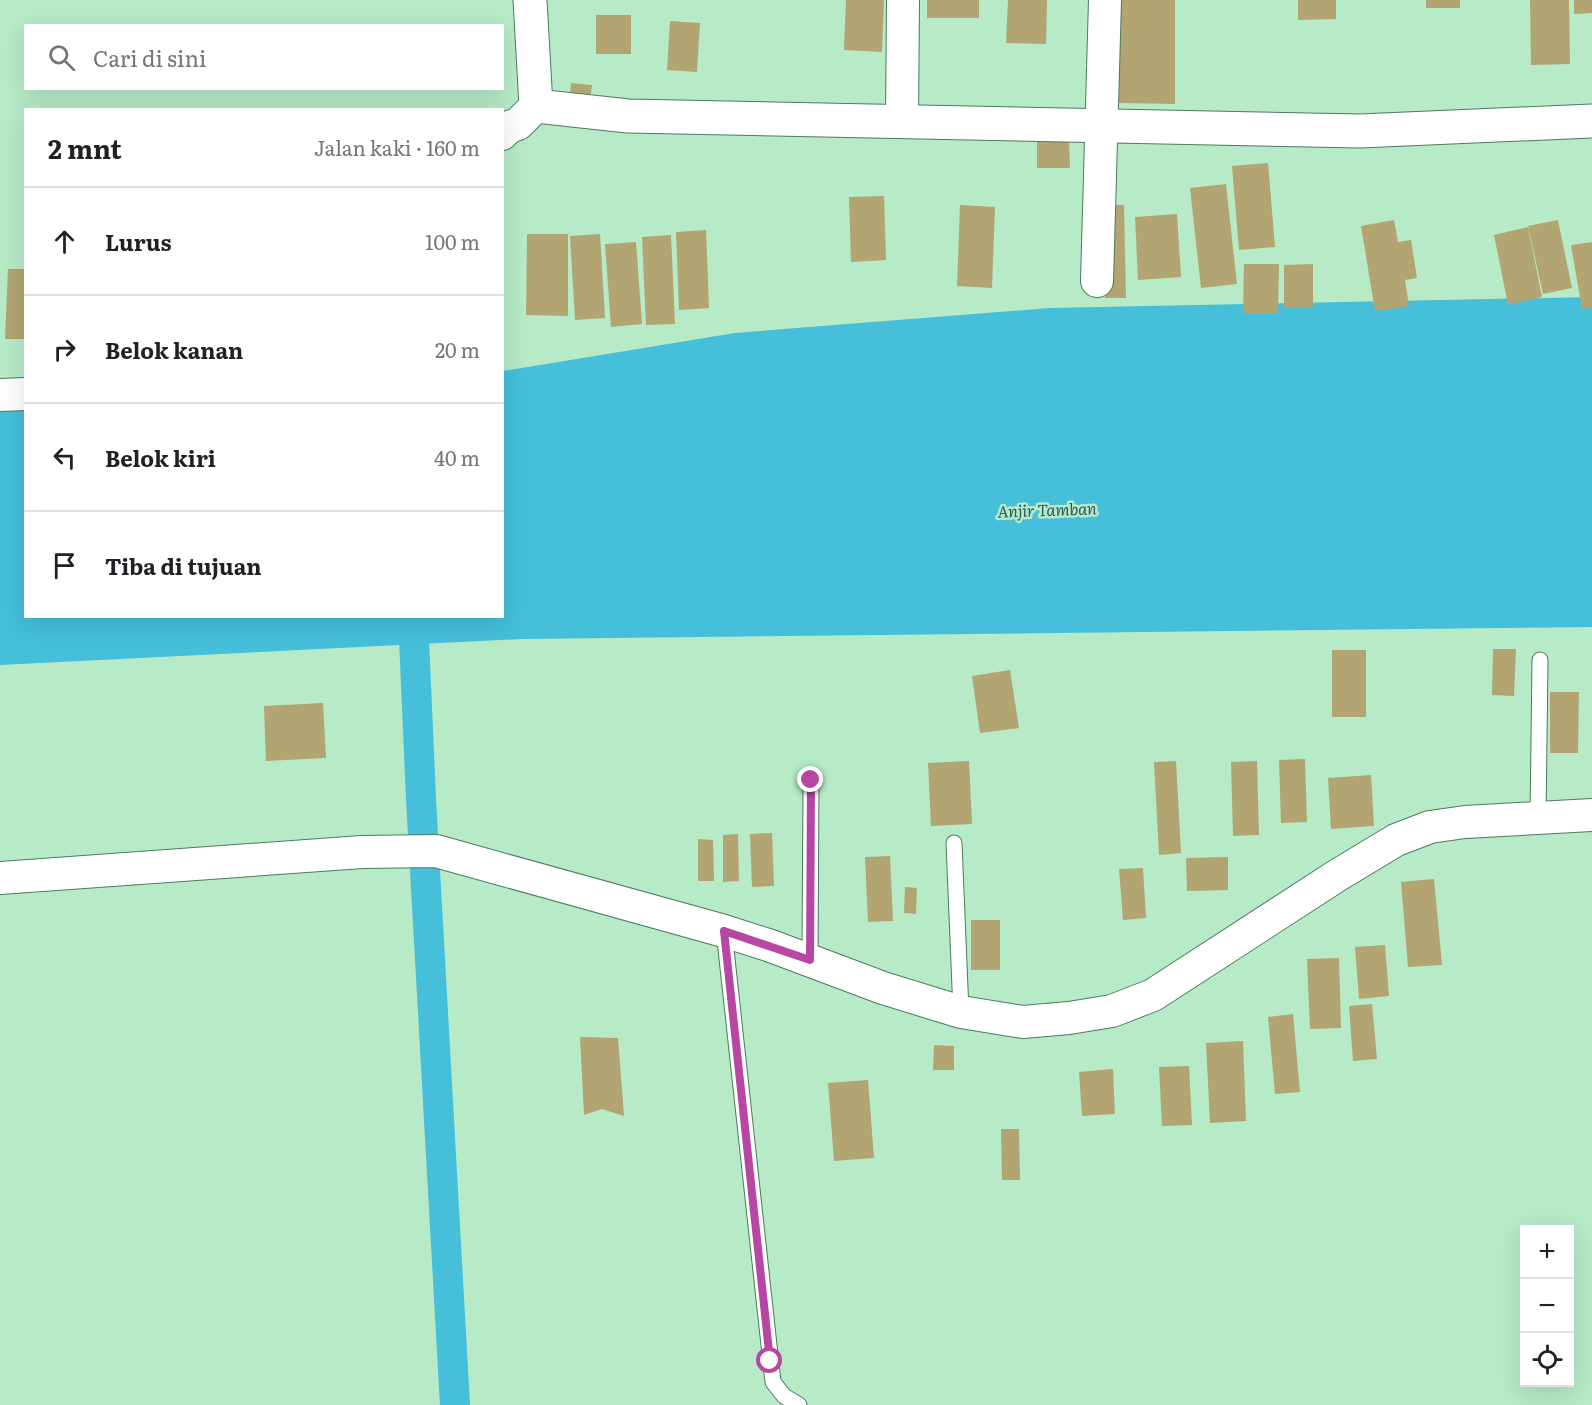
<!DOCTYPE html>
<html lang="id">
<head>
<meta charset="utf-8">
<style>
	body { margin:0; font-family:Literata,serif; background:#f2f2f2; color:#202124 }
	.controls { position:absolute; right:18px; bottom:18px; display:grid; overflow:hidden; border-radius:0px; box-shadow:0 6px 24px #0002 }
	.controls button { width:54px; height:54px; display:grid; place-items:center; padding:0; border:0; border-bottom:2px solid #e0e0e0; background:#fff; color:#202124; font:30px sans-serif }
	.stop { position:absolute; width:18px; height:18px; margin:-14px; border:4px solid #b847a3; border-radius:50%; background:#fff }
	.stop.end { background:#b847a3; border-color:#fff; box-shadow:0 2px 6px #0008 }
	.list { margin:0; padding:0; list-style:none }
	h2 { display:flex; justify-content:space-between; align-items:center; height:78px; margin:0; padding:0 24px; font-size:26px }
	h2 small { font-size:20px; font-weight:400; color:#757577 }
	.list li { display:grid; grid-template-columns:39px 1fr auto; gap:18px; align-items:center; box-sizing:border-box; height:108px; padding:0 24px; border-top:2px solid #e0e0e0 }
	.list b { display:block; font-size:22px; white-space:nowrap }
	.list em { font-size:20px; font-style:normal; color:#757577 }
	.icon { flex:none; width:33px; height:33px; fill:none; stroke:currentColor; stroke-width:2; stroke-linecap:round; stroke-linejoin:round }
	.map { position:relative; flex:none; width:1592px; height:1405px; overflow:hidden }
	.search { position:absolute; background:#fff; box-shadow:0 6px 24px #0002; left:24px; top:24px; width:480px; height:66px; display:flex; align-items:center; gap:15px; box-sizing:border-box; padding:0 21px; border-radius:0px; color:#757577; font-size:22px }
	.panel { position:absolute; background:#fff; box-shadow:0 6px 24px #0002; left:24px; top:108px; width:480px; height:510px; border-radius:0px }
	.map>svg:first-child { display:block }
	.water { fill:#45bfda }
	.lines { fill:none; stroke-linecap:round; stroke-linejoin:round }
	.canal { stroke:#45bfda; stroke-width:30 }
	.building { fill:#b2a572 }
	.lane-casing { stroke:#4c7b5d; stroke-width:17 }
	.street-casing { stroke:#4c7b5d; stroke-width:34 }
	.secondary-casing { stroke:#4c7b5d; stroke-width:35 }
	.lane { stroke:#fff; stroke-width:15 }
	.street { stroke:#fff; stroke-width:32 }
	.secondary { stroke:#fff; stroke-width:33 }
	.route { stroke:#b847a3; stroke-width:8 }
	.labels { text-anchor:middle; stroke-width:5; stroke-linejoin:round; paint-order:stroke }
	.water-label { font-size:16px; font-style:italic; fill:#275965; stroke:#b7eac7 }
</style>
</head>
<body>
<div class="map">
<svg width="1592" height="1405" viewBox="0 0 1592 1405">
	<rect width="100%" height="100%" fill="#b7eac7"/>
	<polygon class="water" points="1592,297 1592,627 522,639 0,665 0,409 25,408 26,616 502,616 503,371 735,333 1050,308"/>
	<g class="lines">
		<polyline class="canal" points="413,616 421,799 455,1405"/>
	</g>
	<g class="building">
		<polygon points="846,0 884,0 882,52 844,50"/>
		<rect x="927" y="0" width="52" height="18"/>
		<polygon points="1008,0 1047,0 1046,44 1006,43"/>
		<polygon points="1119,0 1175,0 1175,104 1119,103"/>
		<polygon points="1298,0 1336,0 1336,19 1298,20"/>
		<rect x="1426" y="0" width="34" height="8"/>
		<polygon points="1530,0 1569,0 1570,64 1531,65"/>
		<polygon points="1574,0 1592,0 1592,13 1574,14"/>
		<rect x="596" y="15" width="35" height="39"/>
		<polygon points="670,21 700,23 697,72 667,70"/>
		<polygon points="571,83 592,85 589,108 569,106"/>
		<polygon points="1069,141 1070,168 1037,168 1037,142"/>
		<polygon points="1268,163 1275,247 1239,250 1232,166"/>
		<polygon points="1226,184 1237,284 1201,288 1190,188"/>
		<polygon points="884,196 886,260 851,262 849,197"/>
		<polygon points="960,205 995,207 992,288 957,286"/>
		<polygon points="1103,205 1124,205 1126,298 1105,298"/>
		<polygon points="1177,214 1181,277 1138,280 1135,217"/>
		<polygon points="1394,220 1398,242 1411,240 1417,278 1405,280 1409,306 1375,311 1361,226"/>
		<polygon points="1558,220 1572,288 1543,294 1528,226"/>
		<polygon points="1528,227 1542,297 1508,305 1494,235"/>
		<polygon points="706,230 709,308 679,310 676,232"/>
		<polygon points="527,234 568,234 568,316 526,315"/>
		<polygon points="600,234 605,318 575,320 570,236"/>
		<polygon points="671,235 675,324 646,325 642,237"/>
		<polygon points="636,242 642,324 611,327 605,244"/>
		<polygon points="1592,242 1592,308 1582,309 1571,245"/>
		<polygon points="1244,264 1279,264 1278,314 1243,314"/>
		<polygon points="1313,264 1313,308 1284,308 1284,265"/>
		<polygon points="8,269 26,269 26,339 5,339"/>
		<polygon points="1493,649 1516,649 1514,696 1492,695"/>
		<rect x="1332" y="650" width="34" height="67"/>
		<polygon points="1010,670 1019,728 980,733 972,676"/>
		<polygon points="1550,692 1579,692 1578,753 1550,753"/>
		<polygon points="323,703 326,758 266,761 264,706"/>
		<polygon points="1305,759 1307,822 1281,823 1279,760"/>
		<polygon points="969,761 972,824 931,826 928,763"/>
		<polygon points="1176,761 1181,853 1159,855 1154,762"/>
		<polygon points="1257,761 1259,835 1233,836 1231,762"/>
		<polygon points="1371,775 1374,826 1331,829 1328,778"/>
		<polygon points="772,833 774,886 752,887 750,834"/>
		<polygon points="738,834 739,881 723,882 723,835"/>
		<polygon points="698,839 713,840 714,881 698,881"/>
		<polygon points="890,856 893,921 868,922 865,857"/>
		<polygon points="1228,857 1228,890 1187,891 1186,858"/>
		<polygon points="1143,868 1146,918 1123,920 1119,869"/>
		<polygon points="1434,879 1442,965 1408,967 1401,882"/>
		<polygon points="905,887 917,888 916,914 904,913"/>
		<rect x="971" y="920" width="29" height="50"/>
		<polygon points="1385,945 1389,996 1359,999 1355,947"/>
		<polygon points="1339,958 1341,1028 1310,1029 1307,959"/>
		<polygon points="1372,1004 1377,1059 1353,1061 1349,1006"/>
		<polygon points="1293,1014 1300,1092 1275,1094 1268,1017"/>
		<polygon points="580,1037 618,1038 624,1116 602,1109 584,1115"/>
		<polygon points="1243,1041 1246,1121 1210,1123 1206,1043"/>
		<polygon points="934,1045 954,1046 954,1070 933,1070"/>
		<polygon points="1189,1066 1192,1125 1162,1126 1159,1067"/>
		<polygon points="1113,1069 1115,1114 1082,1116 1079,1072"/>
		<polygon points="868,1080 874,1158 834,1161 828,1083"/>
		<polygon points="1001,1129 1019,1129 1020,1180 1002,1180"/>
	</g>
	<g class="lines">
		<defs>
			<g id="lane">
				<polyline points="1538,818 1540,660"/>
				<polyline points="954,843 961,1012"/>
				<polyline points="724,931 773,1382 784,1396 799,1405"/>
				<polyline points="810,960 811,780"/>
			</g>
			<g id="street">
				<polyline points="902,121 903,0"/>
				<polyline points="502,134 509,127 518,124 536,106"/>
				<polyline points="1097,281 1105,0"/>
				<polyline points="0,395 26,394"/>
				<polyline points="0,878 362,852 436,851 724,931 771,946 883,988 961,1012 1023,1022 1069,1018 1112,1011 1153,995 1338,875 1396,840 1430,827 1465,822 1592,815"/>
			</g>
			<polyline id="secondary" points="530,0 536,106 628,116 1360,131 1592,121"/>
		</defs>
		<use href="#lane" class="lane-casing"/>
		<use href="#street" class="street-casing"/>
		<use href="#secondary" class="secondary-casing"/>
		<use href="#lane" class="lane"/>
		<use href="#street" class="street"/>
		<use href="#secondary" class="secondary"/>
	</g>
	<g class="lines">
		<polyline class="route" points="770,1361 724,931 810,960 811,780"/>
	</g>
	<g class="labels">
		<g class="water-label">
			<text transform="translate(1047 510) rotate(-2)" y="6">Anjir Tamban</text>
		</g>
	</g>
</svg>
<div class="controls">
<button>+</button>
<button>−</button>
<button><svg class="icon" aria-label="locate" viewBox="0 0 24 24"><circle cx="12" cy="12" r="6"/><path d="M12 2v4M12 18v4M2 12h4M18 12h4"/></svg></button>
</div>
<div class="stop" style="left:770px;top:1361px"></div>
<div class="stop end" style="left:811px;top:780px"></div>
<div class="search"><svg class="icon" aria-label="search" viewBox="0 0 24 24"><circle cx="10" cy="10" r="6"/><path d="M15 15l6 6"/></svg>Cari di sini</div>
<section class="panel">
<h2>2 mnt<small>Jalan kaki · 160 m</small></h2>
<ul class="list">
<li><svg class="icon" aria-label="ahead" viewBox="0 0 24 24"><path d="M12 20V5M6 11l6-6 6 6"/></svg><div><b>Lurus</b></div><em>100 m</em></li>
<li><svg class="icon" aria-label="right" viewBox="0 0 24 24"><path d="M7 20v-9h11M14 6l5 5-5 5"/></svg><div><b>Belok kanan</b></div><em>20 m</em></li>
<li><svg class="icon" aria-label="left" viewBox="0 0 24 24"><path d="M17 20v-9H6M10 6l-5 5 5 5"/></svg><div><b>Belok kiri</b></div><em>40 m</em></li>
<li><svg class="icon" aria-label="arrive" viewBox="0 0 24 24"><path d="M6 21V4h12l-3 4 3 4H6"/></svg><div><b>Tiba di tujuan</b></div></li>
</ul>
</section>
</div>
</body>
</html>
